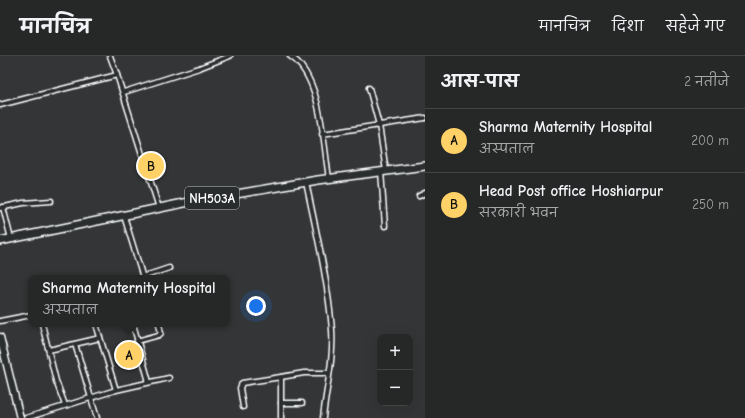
<!DOCTYPE html>
<html lang="hi">
<head>
<meta charset="utf-8">
<style>
	body { margin:0; font-family:"Comic Neue","Playpen Sans Deva",sans-serif; background:#323434; color:#f1f3f6 }
	.controls { position:absolute; right:12px; bottom:12px; display:grid; overflow:hidden; border-radius:8px; box-shadow:0 4px 16px #0002 }
	.controls button { width:36px; height:36px; display:grid; place-items:center; padding:0; border:0; border-bottom:1px solid #424445; background:#262828; color:#f1f3f6; font:20px sans-serif }
	.you { position:absolute; left:256px; top:250px; width:14px; height:14px; margin:-10px; border:3px solid #fff; border-radius:50%; background:#1a73e8; box-shadow:0 0 0 6px #1a73e833 }
	.badge { display:grid; place-items:center; width:26px; height:26px; border-radius:50%; background:#ffd166; color:#111; font-size:13px; font-weight:700 }
	.pin { position:absolute; translate:-50% -50%; border:2px solid #fff; box-shadow:0 1px 4px #0006 }
	.popup { position:absolute; left:28px; top:219px; width:202px; height:52px; box-sizing:border-box; display:grid; place-content:center; border-radius:8px; background:#262828; filter:drop-shadow(0 1px 3px #0005); font-size:13px; white-space:nowrap; color:#a4a6a8 }
	.popup b { font-size:15px; color:#f1f3f6 }
	.popup::after { content:''; position:absolute; left:50%; top:100%; margin-left:-8px; border:8px solid transparent; border-top-color:#262828 }
	.list { margin:0; padding:0; list-style:none }
	h2 { display:flex; justify-content:space-between; align-items:center; height:52px; margin:0; padding:0 16px; font-size:17px }
	h2 small { font-size:13px; font-weight:400; color:#a4a6a8 }
	.list li { display:grid; grid-template-columns:26px 1fr auto; gap:12px; align-items:center; box-sizing:border-box; height:64px; padding:0 16px; border-top:1px solid #424445 }
	.list b { display:block; font-size:15px; white-space:nowrap }
	.list p { margin:0; font-size:13px; white-space:nowrap; color:#a4a6a8 }
	.list em { font-size:13px; font-style:normal; color:#a4a6a8 }
	.map { position:relative; flex:none; width:425px; height:362px; overflow:hidden }
	header { display:flex; align-items:center; gap:24px; box-sizing:border-box; height:56px; padding:0 20px; background:#262828; border-bottom:1px solid #424445 }
	header strong { font-size:19px }
	nav { display:flex; gap:22px; margin-inline-start:auto; font-size:14px }
	main { display:flex }
	aside { flex:1; background:#262828 }
	.map>svg:first-child { display:block }
	.building { fill:#5f6162; stroke:#fff }
	.lines { fill:none; stroke-linecap:round; stroke-linejoin:round }
	.minor-casing { stroke:#fff; stroke-width:7 }
	.primary-casing { stroke:#fff; stroke-width:9 }
	.trunk-casing { stroke:#fff; stroke-width:10 }
	.minor { stroke:#2a2d2e; stroke-width:4 }
	.primary { stroke:#2a2d2e; stroke-width:6 }
	.trunk { stroke:#2a2d2e; stroke-width:7 }
	.labels { text-anchor:middle; stroke-width:3.5; stroke-linejoin:round; paint-order:stroke }
	.shield { fill:#2a2d2e; stroke:#bfc0c0; stroke-width:1 }
	.shield-label { font-size:13px; font-weight:bold; fill:#fff }
</style>
</head>
<body>
<header>
<strong>मानचित्र</strong>
<nav><a>मानचित्र</a><a>दिशा</a><a>सहेजे गए</a></nav>
</header>
<main>
<div class="map">
<svg width="425" height="362" viewBox="0 0 425 362">
	<rect width="100%" height="100%" fill="#333536"/>
	<filter id="ink" filterUnits="userSpaceOnUse"><feTurbulence type="fractalNoise" baseFrequency=".025" numOctaves="2"/><feDisplacementMap in="SourceGraphic" scale="8" xChannelSelector="R" yChannelSelector="G"/><feConvolveMatrix kernelMatrix="1 2 1 2 8 2 1 2 1" color-interpolation-filters="sRGB"/></filter>
	<g filter="url(#ink)">
		<polygon class="building" points="135,293 137,299 121,303 119,297"/>
		<g class="lines">
			<defs>
				<g id="minor">
					<polyline points="110,0 117,19"/>
					<path d="M290,0c32,20 33,87 39,122"/>
					<polyline points="369,32 379,69 386,115"/>
					<polyline points="124,36 199,12 230,0"/>
					<polyline points="0,49 117,19 159,152"/>
					<polyline points="322,78 425,62"/>
					<polyline points="381,115 385,170"/>
					<path d="M306,126c10,49 22,98 26,148 2,29 -6,59 -9,88"/>
					<polyline points="419,140 425,137"/>
					<polyline points="3,151 11,183"/>
					<polyline points="0,152 23,147 51,145"/>
					<polyline points="124,160 143,222"/>
					<polyline points="142,221 169,212"/>
					<polyline points="0,265 31,259"/>
					<polyline points="42,268 56,325 65,349"/>
					<polyline points="96,268 116,334"/>
					<polyline points="133,268 149,326"/>
					<polyline points="137,285 159,279 161,277 159,268"/>
					<polyline points="75,288 97,362"/>
					<polyline points="49,294 100,282"/>
					<polyline points="302,347 281,347 281,321 304,317 329,317"/>
					<polyline points="243,351 240,332 242,327 281,321"/>
					<polyline points="26,362 116,334 169,322"/>
					<polyline points="281,362 281,347"/>
				</g>
				<polyline id="primary" points="0,281 20,362"/>
				<polyline id="trunk" points="0,185 184,147 318,124 425,110"/>
			</defs>
			<use href="#minor" class="minor-casing"/>
			<use href="#primary" class="primary-casing"/>
			<use href="#trunk" class="trunk-casing"/>
			<use href="#minor" class="minor"/>
			<use href="#primary" class="primary"/>
			<use href="#trunk" class="trunk"/>
		</g>
	</g>
	<g class="labels">
		<rect class="shield" x="185" y="131" width="54" height="22" rx="3"/>
		<g class="shield-label">
			<text x="212" y="147">NH503A</text>
		</g>
	</g>
</svg>
<div class="controls">
<button>+</button>
<button>−</button>
</div>
<div class="you"></div>
<div class="pin badge" style="left:129px;top:299px">A</div>
<div class="popup"><b>Sharma Maternity Hospital</b>अस्पताल</div>
<div class="pin badge" style="left:151px;top:110px">B</div>
</div>
<aside>
<h2>आस-पास<small>2 नतीजे</small></h2>
<ul class="list">
<li><span class="badge">A</span><div><b>Sharma Maternity Hospital</b><p>अस्पताल</p></div><em>200 m</em></li>
<li><span class="badge">B</span><div><b>Head Post office Hoshiarpur</b><p>सरकारी भवन</p></div><em>250 m</em></li>
</ul>
</aside>
</main>
</body>
</html>
